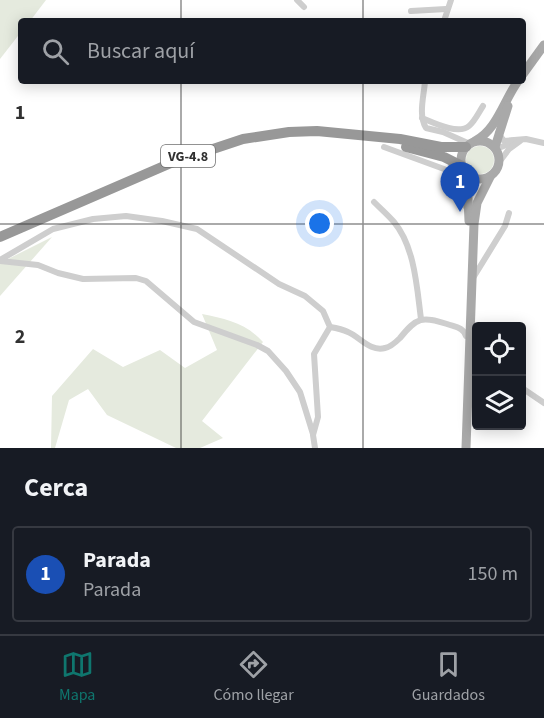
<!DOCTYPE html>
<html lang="es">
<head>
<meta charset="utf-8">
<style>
	body { margin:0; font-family:"Source Sans 3",sans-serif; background:#20242c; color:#f1f3f6 }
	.controls { position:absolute; right:18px; bottom:18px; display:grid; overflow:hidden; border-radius:6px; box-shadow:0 3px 15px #0003 }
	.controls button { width:54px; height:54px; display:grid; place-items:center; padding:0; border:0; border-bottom:2px solid #363941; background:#171b24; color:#f1f3f6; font:30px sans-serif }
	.you { position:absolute; left:320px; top:224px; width:21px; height:21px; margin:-15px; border:4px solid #fff; border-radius:50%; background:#1a73e8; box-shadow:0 0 0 9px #1a73e833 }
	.badge { display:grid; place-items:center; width:39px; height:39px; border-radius:50%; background:#0f766e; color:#fff; font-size:20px; font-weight:700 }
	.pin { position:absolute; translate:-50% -50px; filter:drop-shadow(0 2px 3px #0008) }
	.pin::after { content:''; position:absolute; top:32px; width:21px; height:18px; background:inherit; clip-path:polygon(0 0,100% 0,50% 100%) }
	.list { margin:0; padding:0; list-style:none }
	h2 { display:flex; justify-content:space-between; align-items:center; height:78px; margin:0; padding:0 24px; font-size:26px }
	h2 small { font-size:20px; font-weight:400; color:#9ea1a6 }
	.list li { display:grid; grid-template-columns:39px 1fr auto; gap:18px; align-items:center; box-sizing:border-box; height:96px; margin:0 12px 12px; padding:0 12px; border:2px solid #363941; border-radius:6px }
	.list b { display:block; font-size:22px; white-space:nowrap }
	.list p { margin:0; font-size:20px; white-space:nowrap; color:#9ea1a6 }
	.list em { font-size:20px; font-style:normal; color:#9ea1a6 }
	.icon { flex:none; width:33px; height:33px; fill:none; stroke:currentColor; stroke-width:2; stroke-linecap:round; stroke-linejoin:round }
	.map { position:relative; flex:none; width:544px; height:448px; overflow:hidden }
	.search { position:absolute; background:#171b24; box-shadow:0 3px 15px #0003; left:18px; right:18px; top:18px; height:66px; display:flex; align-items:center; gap:15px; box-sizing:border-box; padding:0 21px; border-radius:6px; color:#9ea1a6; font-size:22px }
	.sheet { height:186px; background:#171b24 }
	nav { display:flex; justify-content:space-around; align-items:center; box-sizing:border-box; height:84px; border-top:2px solid #363941; background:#171b24; font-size:16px; color:#9ea1a6 }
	nav a { display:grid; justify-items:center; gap:3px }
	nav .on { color:#0f766e }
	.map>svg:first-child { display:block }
	.green { fill:#e5eade }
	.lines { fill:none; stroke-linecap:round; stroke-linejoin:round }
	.street { stroke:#cecece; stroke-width:6 }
	.primary { stroke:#a9a9a9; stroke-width:9 }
	.highway { stroke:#989898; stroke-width:10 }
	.grid { fill:none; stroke:#313131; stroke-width:1.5; stroke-opacity:0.55 }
	.labels { text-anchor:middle; stroke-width:6; stroke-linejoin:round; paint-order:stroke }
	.shield { fill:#fff; stroke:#6f6f6f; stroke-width:1.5 }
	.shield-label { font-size:14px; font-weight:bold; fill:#313131 }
	.grid-label { font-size:20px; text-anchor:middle; font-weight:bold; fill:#313131; stroke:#fff; stroke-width:6; stroke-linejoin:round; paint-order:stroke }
</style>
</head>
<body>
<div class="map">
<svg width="544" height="448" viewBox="0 0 544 448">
	<rect width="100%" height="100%" fill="#fff"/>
	<g class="green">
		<polygon points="0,0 46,0 30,21 21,21 21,32 0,59"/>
		<circle cx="480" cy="160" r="14"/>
		<polygon points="52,237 7,288 0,296 0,263"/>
		<path d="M202,314c24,5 44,9 61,28l-61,79 21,17 -23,10h-24l-69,-33 -19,-26 -19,11 -14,48h-4l1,-52 41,-47 30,18 37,-17 25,18 32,-18z"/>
	</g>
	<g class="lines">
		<g class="street">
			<polyline points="297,0 304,7"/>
			<polyline points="411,11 446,9"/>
			<polyline points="444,21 451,0"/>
			<path d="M425,81c-1,15 -7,34 1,47l17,4 27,12"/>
			<path d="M422,118c12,5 36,17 47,8 6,-5 10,-14 14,-20"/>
			<polyline points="498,133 504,141 526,139 544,143"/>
			<path d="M384,147l60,22c13,8 13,15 16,29 1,4 6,9 9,12"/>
			<polyline points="496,149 509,144 512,141"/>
			<polyline points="500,161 509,149 520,141"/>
			<path d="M374,202c7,7 14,13 20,20 21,25 23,67 27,97"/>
			<polyline points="0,260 53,229 93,219 126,216 162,221 197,229 279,284 305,296 323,311 330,327 314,354 318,417 313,435 315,448"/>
			<polyline points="0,261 38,265 58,273 83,279 136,278 146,281 194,322 257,345 268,351 286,371 300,392 313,434"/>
			<polyline points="473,278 505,226 509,213"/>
			<path d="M330,327c6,1 12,2 18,5 12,5 22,20 37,16 6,-1 11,-6 15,-10 17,-21 22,-22 47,-14 8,3 16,3 19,12"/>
			<polyline points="522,388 544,403"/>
		</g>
		<g class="primary">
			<polyline points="523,74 544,45"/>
			<circle cx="480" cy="160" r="19"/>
			<path d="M475,141c22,-11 29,-41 43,-60"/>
			<polyline points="495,147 508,106"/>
			<polyline points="467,175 469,221"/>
			<polyline points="466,448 474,224 477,203 490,177"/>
		</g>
		<g class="highway">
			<polyline points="406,147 444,157 462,166"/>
			<polyline points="0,237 171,163 243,139 289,132 317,131 400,139 441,147 466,147"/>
		</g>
	</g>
	<path class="grid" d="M181,0v21M363,0v21M181,81v367M363,81v367M0,224h544"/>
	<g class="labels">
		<rect class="shield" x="161" y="145" width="54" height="22" rx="4.5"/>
		<g class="shield-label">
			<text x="188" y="161">VG-4.8</text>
		</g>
	</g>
	<g class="grid-label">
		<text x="20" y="119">1</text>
		<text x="20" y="343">2</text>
	</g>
</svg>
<div class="controls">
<button><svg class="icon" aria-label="locate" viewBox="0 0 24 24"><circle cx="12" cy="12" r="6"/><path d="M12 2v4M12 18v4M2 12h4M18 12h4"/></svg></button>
<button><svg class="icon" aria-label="layers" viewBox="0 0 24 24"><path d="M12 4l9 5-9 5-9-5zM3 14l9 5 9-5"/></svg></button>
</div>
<div class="you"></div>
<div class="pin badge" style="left:460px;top:212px;background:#1a4fb4">1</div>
<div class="search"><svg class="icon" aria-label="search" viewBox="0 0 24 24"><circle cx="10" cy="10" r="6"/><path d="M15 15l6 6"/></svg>Buscar aquí</div>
</div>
<section class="sheet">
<h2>Cerca<small></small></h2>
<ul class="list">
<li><span class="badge" style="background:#1a4fb4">1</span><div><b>Parada</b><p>Parada</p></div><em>150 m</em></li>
</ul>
</section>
<nav>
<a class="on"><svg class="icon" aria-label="map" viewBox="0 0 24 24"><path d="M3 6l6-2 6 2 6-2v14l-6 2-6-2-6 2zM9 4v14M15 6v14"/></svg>Mapa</a>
<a><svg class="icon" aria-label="directions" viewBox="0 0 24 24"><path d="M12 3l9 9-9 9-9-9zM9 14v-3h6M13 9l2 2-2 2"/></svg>Cómo llegar</a>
<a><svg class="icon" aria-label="saved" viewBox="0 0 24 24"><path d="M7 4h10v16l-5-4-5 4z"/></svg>Guardados</a>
</nav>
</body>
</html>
